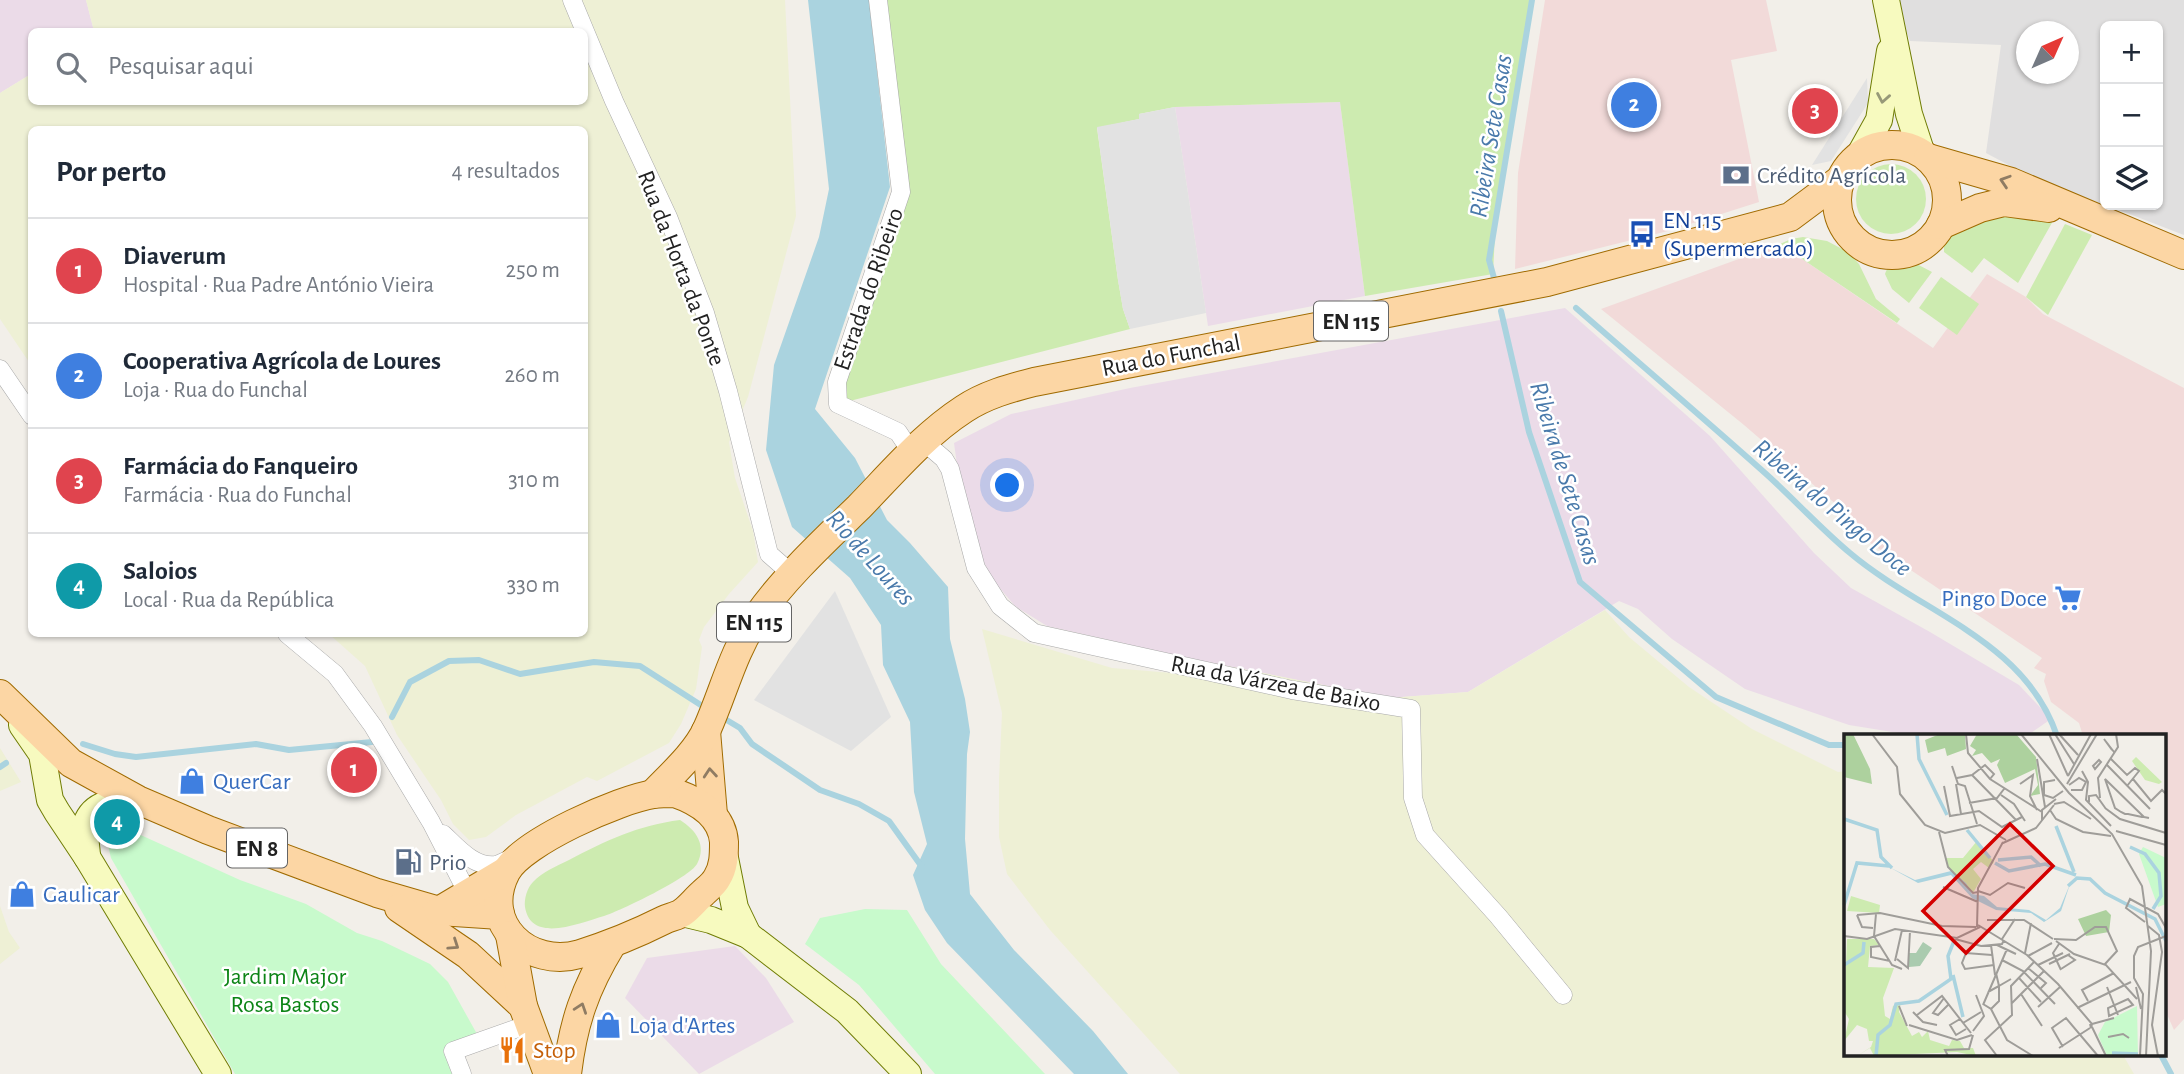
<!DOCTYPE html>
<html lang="pt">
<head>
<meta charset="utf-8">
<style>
	body { margin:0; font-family:"Alegreya Sans",sans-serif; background:#f2f2f3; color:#1f2937 }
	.controls { position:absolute; right:21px; top:21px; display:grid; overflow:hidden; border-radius:10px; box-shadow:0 2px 5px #0004 }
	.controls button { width:63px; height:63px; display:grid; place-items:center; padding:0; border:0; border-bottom:2px solid #e0e1e3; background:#fff; color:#1f2937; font:35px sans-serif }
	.compass { position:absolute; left:2016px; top:21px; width:63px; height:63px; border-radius:50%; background:#fff; box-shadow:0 2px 5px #0004; rotate:45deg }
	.you { position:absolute; left:1008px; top:486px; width:24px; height:24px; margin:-18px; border:5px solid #fff; border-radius:50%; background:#1a73e8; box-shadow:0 0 0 10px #1a73e833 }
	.badge { display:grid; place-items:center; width:46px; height:46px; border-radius:50%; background:#db2777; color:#fff; font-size:23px; font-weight:700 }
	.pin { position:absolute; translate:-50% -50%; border:4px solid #fff; box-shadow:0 2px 7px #0006 }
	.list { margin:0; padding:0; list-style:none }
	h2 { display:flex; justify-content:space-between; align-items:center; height:91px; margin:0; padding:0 28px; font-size:30px }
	h2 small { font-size:23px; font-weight:400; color:#747a83 }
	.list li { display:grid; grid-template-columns:46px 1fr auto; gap:21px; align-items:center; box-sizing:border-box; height:105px; padding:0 28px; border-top:2px solid #e0e1e3 }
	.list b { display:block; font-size:26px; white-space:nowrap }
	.list p { margin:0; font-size:23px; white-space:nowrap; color:#747a83 }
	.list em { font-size:23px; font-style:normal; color:#747a83 }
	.icon { flex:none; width:38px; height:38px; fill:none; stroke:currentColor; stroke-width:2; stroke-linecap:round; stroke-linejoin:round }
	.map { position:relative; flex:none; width:2184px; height:1074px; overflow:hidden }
	.search { position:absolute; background:#fff; box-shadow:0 2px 5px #0004; left:28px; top:28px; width:560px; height:77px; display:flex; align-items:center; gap:18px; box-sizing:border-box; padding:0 24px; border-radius:10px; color:#747a83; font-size:26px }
	.panel { position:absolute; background:#fff; box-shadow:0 2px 5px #0004; left:28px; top:126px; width:560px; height:511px; border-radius:10px }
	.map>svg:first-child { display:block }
	.residential { fill:#e0dfdf; fill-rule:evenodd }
	.commercial { fill:#f2dad9 }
	.industrial { fill:#ebdbe8 }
	.farmland { fill:#eef0d5 }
	.grass { fill:#cdebb0 }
	.park { fill:#c8facc }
	.parking { fill:#e2e2e2 }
	.water { fill:#aad3df }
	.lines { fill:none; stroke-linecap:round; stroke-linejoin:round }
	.stream { stroke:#aad3df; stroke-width:6 }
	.street-casing { stroke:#a9a9a9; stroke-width:19 }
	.secondary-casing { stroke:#707d05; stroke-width:28 }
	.primary-casing { stroke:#a06b00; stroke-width:30 }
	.street { stroke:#fff; stroke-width:18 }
	.secondary { stroke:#f7fabf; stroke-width:26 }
	.primary { stroke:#fcd6a4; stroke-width:28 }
	.oneway { stroke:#979978 }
	.oneway2 { stroke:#8f7c63 }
	.labels { text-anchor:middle; stroke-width:5; stroke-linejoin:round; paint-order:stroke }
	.shield { fill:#fff; stroke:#646464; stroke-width:2 }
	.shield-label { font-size:23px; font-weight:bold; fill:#222 }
	.service-label { font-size:24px; fill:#4e5e75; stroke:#fff; text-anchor:start }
	.transit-label { font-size:24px; fill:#164399; stroke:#fff; text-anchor:start }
	.street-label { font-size:24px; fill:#222; stroke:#fff }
	.shop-label { font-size:24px; fill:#366cbe; stroke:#fff; text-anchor:start }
	.park-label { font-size:24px; fill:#0c8416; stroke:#fff }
	.food-label { font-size:24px; fill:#c56008; stroke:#fff; text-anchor:start }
	.water-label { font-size:26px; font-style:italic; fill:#4a7aab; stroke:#fff }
	.inset-river { fill:none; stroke:#aad3df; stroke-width:3.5 }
	.inset-road { fill:none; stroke:#9f9d99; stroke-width:2 }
	.view { fill:#d40000; fill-opacity:0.15; stroke:#d40000; stroke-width:3.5 }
	.inset-edge { fill:none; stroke:#222; stroke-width:3.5 }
</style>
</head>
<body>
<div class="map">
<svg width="2184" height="1074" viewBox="0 0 2184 1074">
	<rect width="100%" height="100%" fill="#f2efe9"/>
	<path class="residential" d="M1898,0h286v235l-78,-30h52v-179h-53v179l-70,-26 -49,-26 15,-108 -91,-4 -7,-18zM2026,32h42v42h-42z"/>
	<g class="commercial">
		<polygon points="1545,0 1766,0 1777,51 1731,60 1759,202 1668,231 1515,269 1518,173"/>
		<polygon points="1780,244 1933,348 1987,274 2026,297 2043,314 2184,388 2184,1019 2174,1030 2165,1010 2165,736 2083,736 2079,723 2051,702 2044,681 2046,674 2034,668 2042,658 1857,534 1860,525 1744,425 1601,309"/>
	</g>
	<g class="industrial">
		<polygon points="0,0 86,0 94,31 32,32 31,74 0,93"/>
		<polygon points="1340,102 1365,296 1208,326 1175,107"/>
		<polygon points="1565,308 1710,436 1814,553 1851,588 1930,632 2019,685 2051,719 2031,733 2015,736 1917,736 1849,725 1745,689 1672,639 1638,609 1619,601 1468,692 1389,698 1202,661 1047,626 1015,606 992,579 965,523 954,443 1011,414 1130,388"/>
		<polygon points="735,946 766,978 794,1022 699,1074 625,998 647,958"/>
	</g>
	<g class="farmland">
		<polygon points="86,0 785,0 796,216 748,397 729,442 735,478 753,531 758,562 729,594 704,627 699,640 702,647 696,689 681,724 669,743 597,781 587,777 516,815 486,837 469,840 453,824 441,800 397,735 365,666 329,634 584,634 584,130 32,130 31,365 0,319 0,93 31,74 32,102 584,102 584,32 94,31"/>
		<polygon points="1605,610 1629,637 1689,687 1752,729 1838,772 1846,771 1846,1055 2123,1055 2134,1074 1180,1074 1050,930 1007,874 999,837 999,779 1002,713 982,629 1112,668 1172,673 1202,661 1389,698 1468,692"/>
		<polygon points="0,748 21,782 0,791"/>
		<polygon points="0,906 9,932 20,948 0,964"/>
	</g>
	<g class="grass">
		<polygon points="878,0 1532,0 1496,213 1493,274 1365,296 1340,102 1175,107 1139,114 1139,119 1097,128 1118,280 1123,309 1130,329 838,404 901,192"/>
		<circle cx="1891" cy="199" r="35"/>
		<polygon points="1993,215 2053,221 2018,283 1984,258 1972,273 1944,252 1944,242 1954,232"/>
		<polygon points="2065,224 2092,235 2048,315 2026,297"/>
		<polygon points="1803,237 1827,241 1848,252 1859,264 1876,299 1900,319 1897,323 1780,244 1791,239"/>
		<path d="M1911,261l21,11 -23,31 -17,-14 -7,-15c4,-12 14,-11 26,-13z"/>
		<polygon points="1941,277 1979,304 1957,335 1919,308"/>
		<path d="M680,820c16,10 27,25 17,44 -8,14 -77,47 -93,52 -22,6 -73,29 -79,-9 -1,-8 2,-19 8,-25 9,-10 24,-16 36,-22 36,-19 70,-35 111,-40z"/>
	</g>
	<g class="park">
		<polygon points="123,827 240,880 306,904 357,933 382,941 430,964 448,982 477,1034 443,1051 452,1074 235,1074 111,858 107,841 109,828"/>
		<polygon points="865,909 907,910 941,964 1045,1074 935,1074 859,985 805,944 820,918"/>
	</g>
	<g class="parking">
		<polygon points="1867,78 1868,103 1831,161 1812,165"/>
		<polygon points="1175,107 1206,313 1130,329 1123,309 1118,280 1097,127 1139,119 1139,114"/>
		<polygon points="835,591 891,717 851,751 754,700"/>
	</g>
	<polygon class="water" points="808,0 869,0 890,187 815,409 855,458 887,520 910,543 948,587 950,639 965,699 970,732 967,754 965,839 970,894 1014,950 1093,1031 1128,1074 1074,1074 947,943 925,910 913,875 927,844 914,792 910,722 883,665 881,625 850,578 792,527 766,450 774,365 819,237 829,189"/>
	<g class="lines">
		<g class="stream">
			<polyline points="1494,278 1489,260 1532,0"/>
			<path d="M1576,308c63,55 126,109 189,165 29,26 55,55 85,80 71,60 175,87 207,183"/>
			<polyline points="1501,311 1529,432 1580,582 1716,697 1829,745 1846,745"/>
			<polyline points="720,716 740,728 752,744 820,790 859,804 889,821 922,867"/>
			<polyline points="392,717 410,682 449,661 479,660 520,674 594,662 640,666 707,709"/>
			<polyline points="83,744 115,754 136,757 256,744 289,750 372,742"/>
			<polyline points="0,767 6,763"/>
			<polyline points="2161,1055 2171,1074"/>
		</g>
		<defs>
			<g id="street">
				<polyline points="572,0 614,101 668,217 705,313 728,391 769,554 793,575"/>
				<polyline points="878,0 901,192 837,382 838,404 898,432 912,453"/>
				<polyline points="0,369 32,416"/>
				<polyline points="923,441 944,459 950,469 976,568 1000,606 1034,633 1292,690 1411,709 1413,798 1425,835 1498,916 1563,995"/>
				<polyline points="287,634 335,674 373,726 431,822 468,894"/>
				<path d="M443,834c14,13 31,34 53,31 5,-1 11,-5 16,-7"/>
				<polyline points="462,1074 453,1051 529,1024"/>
			</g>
			<g id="secondary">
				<polyline points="1886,0 1909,114 1922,154"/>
				<polyline points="1859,156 1879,120 1890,51"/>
				<polyline points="22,725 42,754 50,800 57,812 87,857 218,1074"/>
				<path d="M87,857c0,-10 -4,-25 -1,-33 8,-23 32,-23 52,-24"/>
				<polyline points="725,858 735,908 748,935"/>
				<polyline points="682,913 711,920 748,935 847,1011 908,1074"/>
			</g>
			<g id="primary">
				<circle cx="1892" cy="200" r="55"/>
				<polyline points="1928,158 2011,182 2184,255"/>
				<polyline points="1941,225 1980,208 2004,202 2049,208"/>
				<polyline points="0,694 71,763 138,800 208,830 377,893 439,911 500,915"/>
				<polyline points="706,731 713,815"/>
				<path d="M675,793c23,8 47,22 49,49 0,13 0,25 -7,36 -3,6 -10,11 -14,15 -7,6 -13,14 -20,19 -5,4 -13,5 -19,8 -28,14 -55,25 -84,34 -51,15 -101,-30 -74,-82 16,-30 114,-73 148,-78 7,-1 14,-1 21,-1z"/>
				<path d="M653,794c18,-19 43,-41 54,-65 17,-38 26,-78 50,-112 27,-39 68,-77 102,-110 33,-34 65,-72 105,-98 21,-14 46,-21 70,-27l513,-100 243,-65 51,-38"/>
				<polyline points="399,908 468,955 523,1006"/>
				<polyline points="439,911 506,871"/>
				<polyline points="510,935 523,1006 548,1074"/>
				<path d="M567,1074c6,-51 18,-86 45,-130"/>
			</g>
		</defs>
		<use href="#street" class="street-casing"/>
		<use href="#secondary" class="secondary-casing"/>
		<use href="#primary" class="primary-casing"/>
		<use href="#street" class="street"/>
		<use href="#secondary" class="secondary"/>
		<use href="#primary" class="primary"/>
	</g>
	<defs><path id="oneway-chevron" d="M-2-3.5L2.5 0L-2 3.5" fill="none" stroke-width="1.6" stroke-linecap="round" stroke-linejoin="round" transform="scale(1.75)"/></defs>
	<use class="oneway" href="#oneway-chevron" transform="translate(1883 98) rotate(100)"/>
	<g class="oneway2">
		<use href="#oneway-chevron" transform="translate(2005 181) rotate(-162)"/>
		<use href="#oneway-chevron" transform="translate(710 773) rotate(-95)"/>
		<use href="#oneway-chevron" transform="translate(454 945) rotate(34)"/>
		<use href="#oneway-chevron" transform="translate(581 1008) rotate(-71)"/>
	</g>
	<defs>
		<symbol id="bank-bare" viewBox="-9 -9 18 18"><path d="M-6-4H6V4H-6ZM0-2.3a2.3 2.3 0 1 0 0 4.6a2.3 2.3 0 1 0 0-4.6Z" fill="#5c6f8a" stroke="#fff" stroke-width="2.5" paint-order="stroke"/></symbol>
		<symbol id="bus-bare" viewBox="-9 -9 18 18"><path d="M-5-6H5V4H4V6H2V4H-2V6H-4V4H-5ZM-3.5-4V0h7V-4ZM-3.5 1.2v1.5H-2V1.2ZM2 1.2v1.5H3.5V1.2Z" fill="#1a4fb4" stroke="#fff" stroke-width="2.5" paint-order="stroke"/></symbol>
		<symbol id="supermarket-bare" viewBox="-9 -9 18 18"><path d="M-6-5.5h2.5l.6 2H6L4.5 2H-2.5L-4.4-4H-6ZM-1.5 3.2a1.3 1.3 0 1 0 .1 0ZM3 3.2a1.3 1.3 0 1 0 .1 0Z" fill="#3f7fe0" stroke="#fff" stroke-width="2.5" paint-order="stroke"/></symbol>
		<symbol id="shop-bare" viewBox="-9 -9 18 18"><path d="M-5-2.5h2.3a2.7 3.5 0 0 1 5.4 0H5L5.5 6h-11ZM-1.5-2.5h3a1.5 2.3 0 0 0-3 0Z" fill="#3f7fe0" stroke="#fff" stroke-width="2.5" paint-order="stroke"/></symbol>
		<symbol id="fuel-bare" viewBox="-9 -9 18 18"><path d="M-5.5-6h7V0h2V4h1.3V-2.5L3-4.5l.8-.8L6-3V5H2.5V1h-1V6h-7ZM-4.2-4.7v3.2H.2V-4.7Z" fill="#5c6f8a" stroke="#fff" stroke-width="2.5" paint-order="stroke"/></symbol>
		<symbol id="restaurant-bare" viewBox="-9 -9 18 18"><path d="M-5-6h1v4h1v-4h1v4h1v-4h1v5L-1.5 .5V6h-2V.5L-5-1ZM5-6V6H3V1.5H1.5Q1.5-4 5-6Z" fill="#e8710a" stroke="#fff" stroke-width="2.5" paint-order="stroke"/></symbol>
	</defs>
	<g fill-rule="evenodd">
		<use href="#bank-bare" x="1717" y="156" width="38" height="38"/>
		<use href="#bus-bare" x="1623" y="215" width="38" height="38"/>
		<use href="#supermarket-bare" x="2049" y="579" width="38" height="38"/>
		<use href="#shop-bare" x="173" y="762" width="38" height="38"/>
		<use href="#fuel-bare" x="389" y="843" width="38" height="38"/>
		<use href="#shop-bare" x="3" y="875" width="38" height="38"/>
		<use href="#shop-bare" x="589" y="1006" width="38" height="38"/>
		<use href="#restaurant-bare" x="493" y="1031" width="38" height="38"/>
	</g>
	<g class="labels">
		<g class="shield">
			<rect x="1314" y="301.5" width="74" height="39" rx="5"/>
			<rect x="717" y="602.5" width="74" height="39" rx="5"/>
			<rect x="227" y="828.5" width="60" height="39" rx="5"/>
		</g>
		<g class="shield-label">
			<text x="1351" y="329">EN 115</text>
			<text x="754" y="630">EN 115</text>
			<text x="257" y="856">EN 8</text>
		</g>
		<g class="service-label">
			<text x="1757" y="183">Crédito Agrícola</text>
			<text x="429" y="870">Prio</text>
		</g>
		<g class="transit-label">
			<text x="1663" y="228">EN 115<tspan x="1663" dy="28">(Supermercado)</tspan></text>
		</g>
		<g class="street-label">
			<text transform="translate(682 268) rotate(69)" y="8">Rua da Horta da Ponte</text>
			<text transform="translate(868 289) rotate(-71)" y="8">Estrada do Ribeiro</text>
			<text transform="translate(1171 355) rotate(-11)" y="8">Rua do Funchal</text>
			<text transform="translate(1276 683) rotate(11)" y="8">Rua da Várzea de Baixo</text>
		</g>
		<g class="shop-label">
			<text x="2047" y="606" text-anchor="end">Pingo Doce</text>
			<text x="213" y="789">QuerCar</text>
			<text x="43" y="902">Gaulicar</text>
			<text x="629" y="1033">Loja d'Artes</text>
		</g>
		<g class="park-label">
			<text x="285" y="984">Jardim Major<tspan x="285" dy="28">Rosa Bastos</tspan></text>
		</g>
		<g class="food-label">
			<text x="533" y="1058">Stop</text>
		</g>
		<g class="water-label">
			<text transform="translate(1490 136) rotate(-81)" y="9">Ribeira Sete Casas</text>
			<text transform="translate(1566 473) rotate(73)" y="9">Ribeira de Sete Casas</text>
			<text transform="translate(1833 507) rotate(40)" y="9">Ribeira do Pingo Doce</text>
			<text transform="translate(871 557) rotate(48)" y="9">Rio de Loures</text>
		</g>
	</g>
	<g transform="translate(1844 734)">
		<rect width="322" height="322" fill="#f2efe9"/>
		<path d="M292,23l26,25 -3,2 -14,-4 -13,-19zM133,107l17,21 -5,6 -8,-6 -8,7 8,10 -8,14 -25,-26 -3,-9h18zM7,162l29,9 -1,8 -32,-2zM3,205h27l5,6 -9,1 -2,21 26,1 -11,30 2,18 5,3 3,-13 8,-4 -2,10 13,24 7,-4 3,5 6,-6 2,9 19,6 3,-6 8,1 4,7h9l3,8 -19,-4 -83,4 -4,-8 -13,8 14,-9 2,-6h-4l-2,-12 -10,-4 -13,16 5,-22 -5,-8z" fill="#cdebb0"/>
		<path d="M0,0h9l17,35 2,15 -28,-7zM96,0h25l1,15 -19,7 -2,-8 -17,5 -3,-13zM133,0h39l20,23 4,37 -10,2 8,-11 -3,-16 -30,14 -8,-18 3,-6 -9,4 -9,-10 -10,3 4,-6 -6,-4zM262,176l5,5 -2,17 -23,4 -8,-17z" fill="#add19e"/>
		<path d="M79,208l9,6 -12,18 -11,1v-14h7z" fill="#aacbaf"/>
		<path d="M299,113l23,11v46l-8,3 -19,-53zM293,272l1,50h-31l-9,-21 7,-13z" fill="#c8facc"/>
		<path d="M45,133l26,13 36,-9 15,12 6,11 12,2 13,11 32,3 17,10 14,-12 10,-24 -9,27 -17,11 -13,-9 -35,-3 -24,-12 -21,-23 -33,8z" fill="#aad3df"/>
		<path class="inset-river" d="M73,0l2,25 28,56M0,85l33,11 4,27 11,11M212,92l18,46M123,96l23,28M286,113l15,7 14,19 2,23 -8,13M154,126l33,-3 10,9M151,129l14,8 36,-7 31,11M224,152l9,-8 13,1 15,14 50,26 11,22M0,171l13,-42 32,3M0,231l19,-12 1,-11M109,241l10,42M268,319l26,1M32,322l2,-21 12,-10 6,-21 23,-3 32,-22 -3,-23 6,-15"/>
		<path class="inset-road" d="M28,0l25,33 3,27 25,31 20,8 35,-8 26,15M122,0l2,19 22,26 52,33M177,0l48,59 43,41 30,52 9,65 -5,105M205,0l19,42M211,0l19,30M215,0l19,21M268,16l-8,-11 10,13M193,25l8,48M267,25l16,16 8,-7 4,3 -12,15M255,26l2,2 -6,7 -2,-3zM263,31l43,44M108,32l6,18 7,2 12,38M238,37l6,11 -2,18 25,26M128,41l44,45M224,42l23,-42M113,44l15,-3 13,-10 9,9 -4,5M289,45l18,22 11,-11 4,4M211,46l-11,2v13l9,3 10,-7M112,50l5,30M176,50l13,-9 -3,21 7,14M223,50l30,-50M225,51l10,-7 7,4 -4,8h-11M100,52l6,30 29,-5 23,16 20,-10M157,61l13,9 11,17M256,64l-2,-20 20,-31 -2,-13M245,68v-6l7,-1 10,14M125,69l28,-5 7,-9M210,70l10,-2 27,17M261,74l15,11 46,14M206,76l6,9 27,13 28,4M300,83l-39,-38 10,29 6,4 4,2h3l14,3h2l5,1M198,86v-10l14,-11M272,97l50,14M95,98l9,35 25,26 5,-1M159,109l33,-15 18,-23M99,153l35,15M134,157l12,4 18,-12 17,5M32,180l-2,22 18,29 10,4M13,181l23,-2 62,13 34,1M13,181l5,12 11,1M143,186h37l29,19M301,188l-19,-14 4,-9 28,15 8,14M134,191l49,30 31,29 34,40 -1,4 -1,-4M304,192l11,9 3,17 -10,73 6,31M133,193l1,-39 25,-46M0,202l23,3 28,-10 62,9 23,-11M111,205l26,7 21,-2 2,-4M158,205l13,-20M210,205l22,1 19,-13h11l11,24 -12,13M212,207l18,13 32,11 31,34M215,210l-6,9 8,17M147,211l4,30M153,211l19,9M36,212l-9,1v10l19,4M181,219l6,-30M148,221l-26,-2 -4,10 3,6 29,-4M184,222l24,-13M53,225l11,9 2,-37M158,226l21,11 32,33M51,227l7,-31M205,230l21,-10M194,231l25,-12M184,234l18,15 -5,5M217,235l14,-9 -7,-5M175,244l22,24M263,253l11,28M292,253l5,22M144,258l11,-6 -3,-13M177,260l21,32M100,264l-11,15 5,2 10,-10M284,265l5,6 -24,11 -1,-8zM244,267l-6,-11 32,-17M139,270l8,5 16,31 26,16M167,270l33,-33M139,271l24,-56M55,272l8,20M194,273l22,-20M233,274l54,-26M147,275l8,-8v-15l12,-7M69,278l10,10 14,3M73,281l25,-19 29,37M116,285l-10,6 6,10 10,-6M119,289l18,-11M248,290l22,-6M65,291l48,15 15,-5M248,293l14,29M129,297l11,-15 -8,-21M264,303l15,-3 6,4M219,313l-11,-19 14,-10 32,38M215,314l31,-20M104,322l-3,-6 24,-1 4,-14M153,322l-12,-16 27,-25 -1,-29 23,-24M296,322l3,-62 -9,-16v-22l4,-9 28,-11"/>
		<path class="view" d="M166,90l43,42 -87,87 -43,-42z"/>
		<rect width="322" height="322" class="inset-edge"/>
	</g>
</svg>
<div class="controls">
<button>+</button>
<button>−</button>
<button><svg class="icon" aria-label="layers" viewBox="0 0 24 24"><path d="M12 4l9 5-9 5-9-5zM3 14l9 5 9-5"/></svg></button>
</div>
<svg class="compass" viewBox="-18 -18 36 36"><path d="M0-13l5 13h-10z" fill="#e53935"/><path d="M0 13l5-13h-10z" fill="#747a83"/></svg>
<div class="you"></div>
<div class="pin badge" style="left:354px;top:770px;background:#e0444e">1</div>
<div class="pin badge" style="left:1634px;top:105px;background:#3f7fe0">2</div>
<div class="pin badge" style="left:1815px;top:111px;background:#e0444e">3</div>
<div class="pin badge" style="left:117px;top:822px;background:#0f9aa8">4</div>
<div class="search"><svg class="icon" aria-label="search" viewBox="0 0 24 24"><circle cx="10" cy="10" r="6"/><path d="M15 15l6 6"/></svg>Pesquisar aqui</div>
<section class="panel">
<h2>Por perto<small>4 resultados</small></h2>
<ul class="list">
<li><span class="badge" style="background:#e0444e">1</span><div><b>Diaverum</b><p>Hospital · Rua Padre António Vieira</p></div><em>250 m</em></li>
<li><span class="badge" style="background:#3f7fe0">2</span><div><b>Cooperativa Agrícola de Loures</b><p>Loja · Rua do Funchal</p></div><em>260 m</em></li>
<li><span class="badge" style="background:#e0444e">3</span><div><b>Farmácia do Fanqueiro</b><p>Farmácia · Rua do Funchal</p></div><em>310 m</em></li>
<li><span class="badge" style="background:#0f9aa8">4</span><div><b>Saloios</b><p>Local · Rua da República</p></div><em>330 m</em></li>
</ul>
</section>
</div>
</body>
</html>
